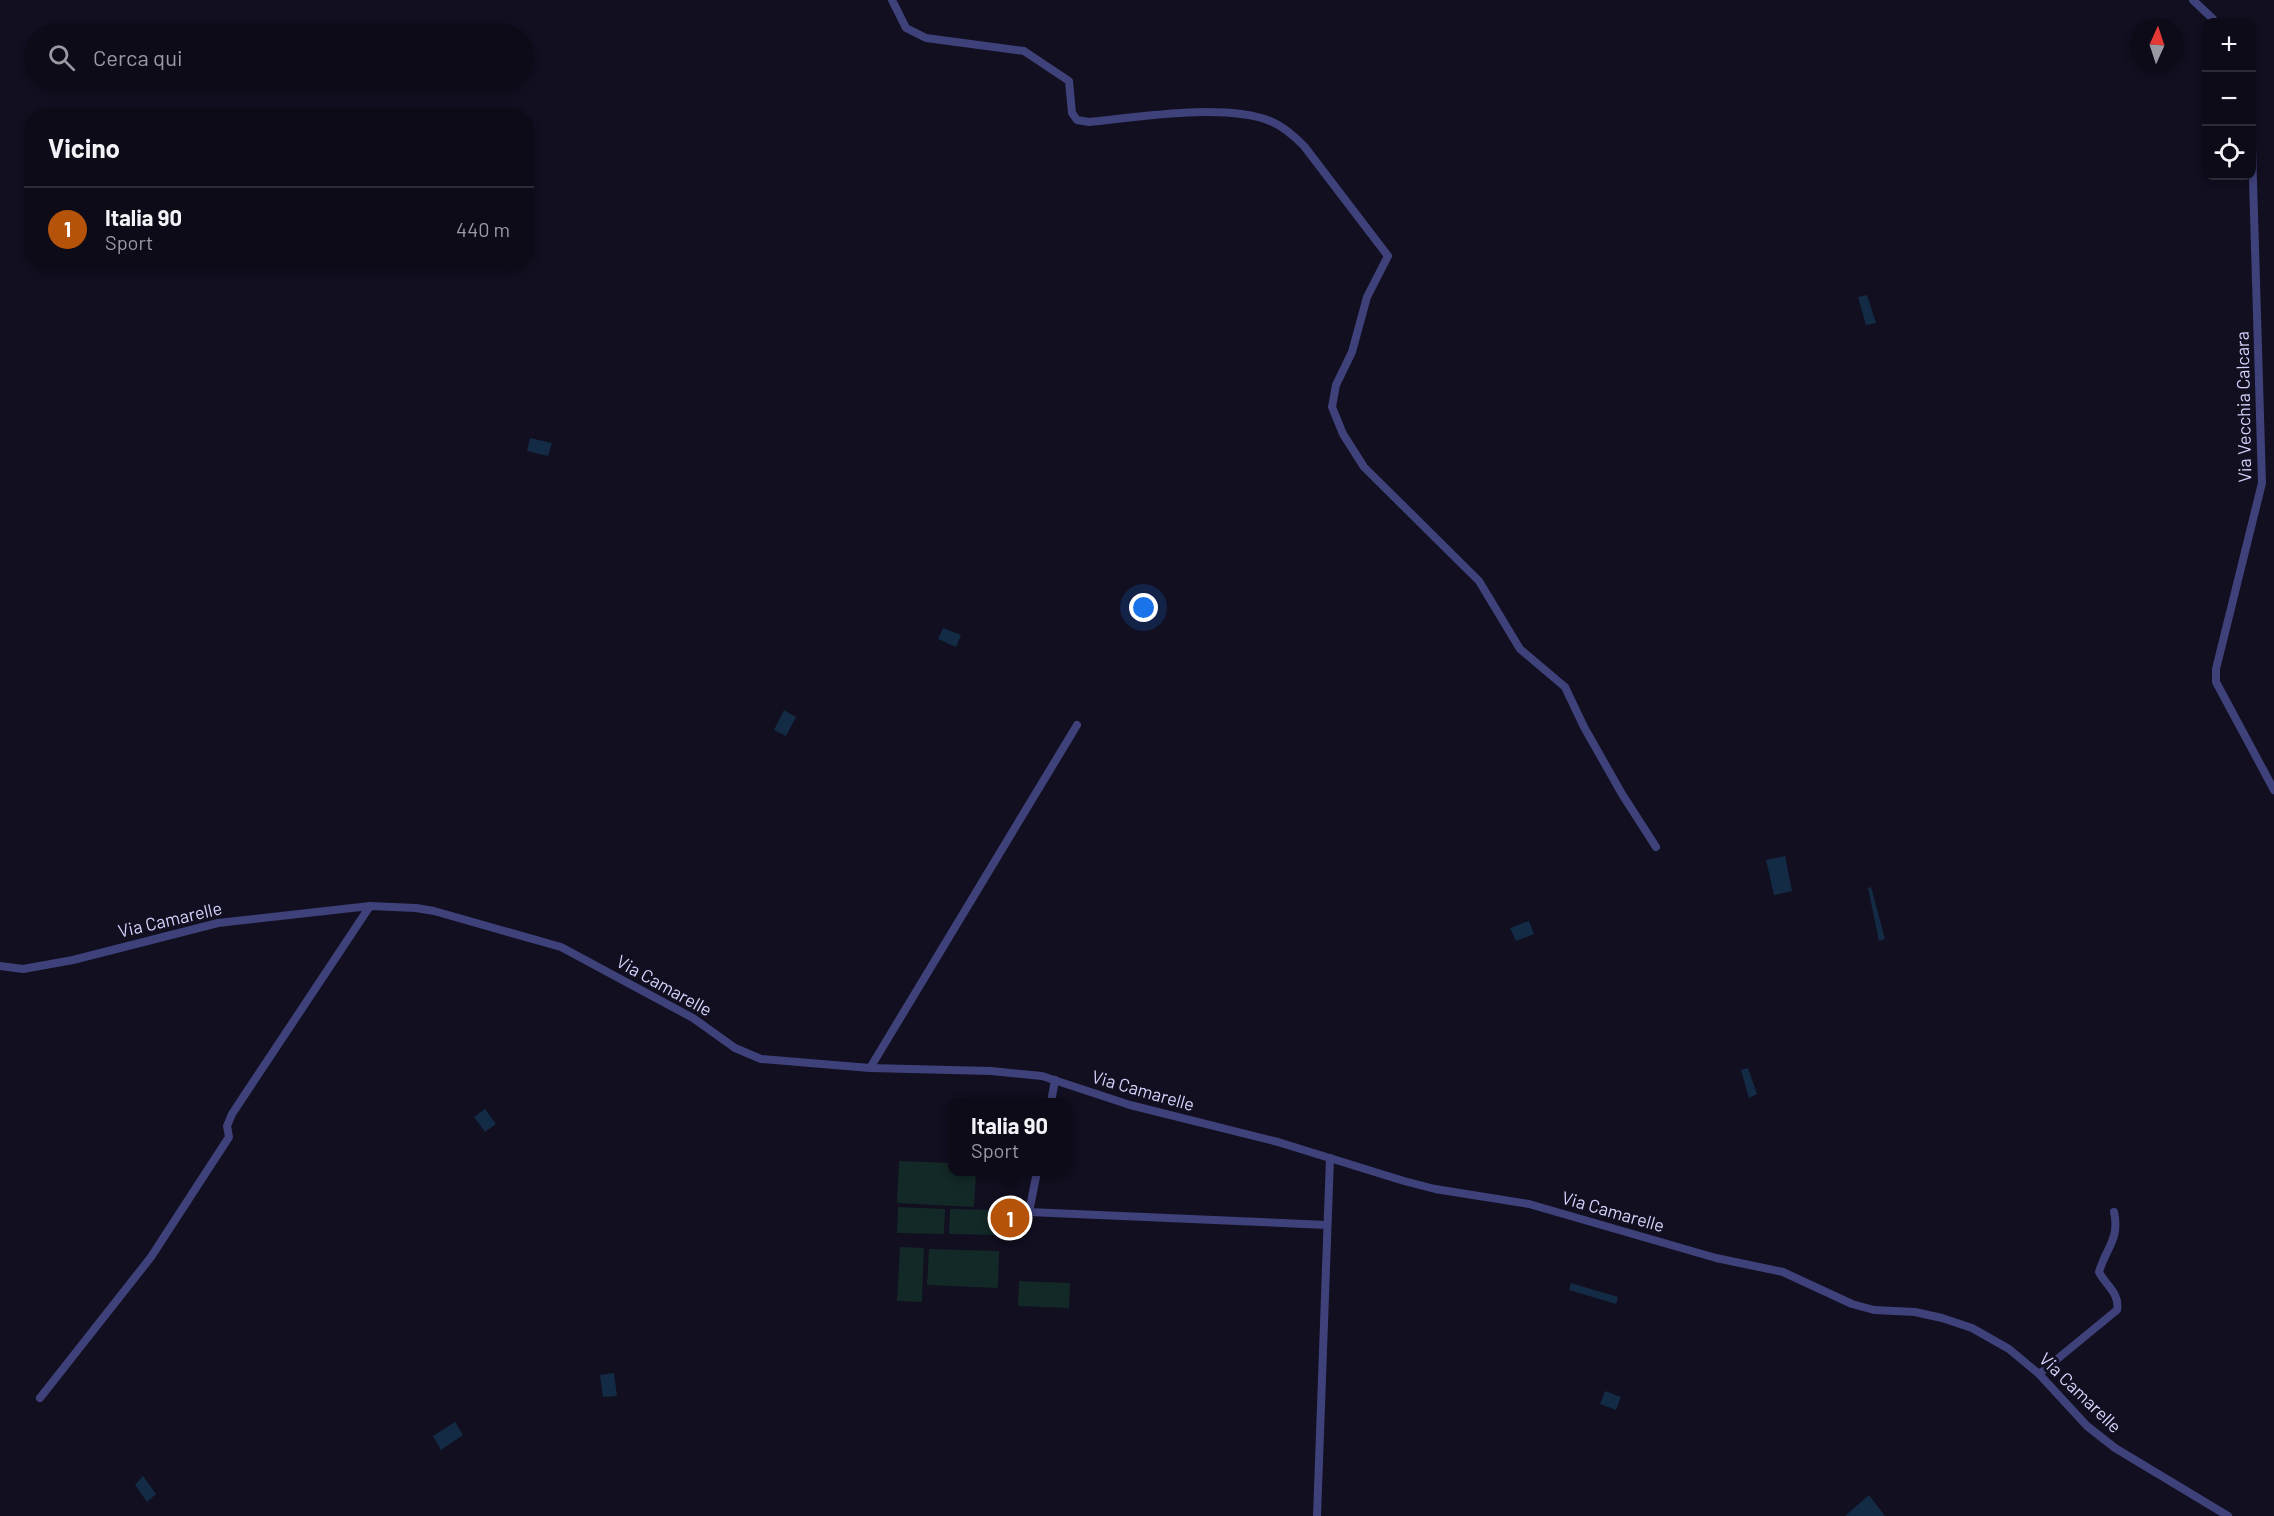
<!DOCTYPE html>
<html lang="it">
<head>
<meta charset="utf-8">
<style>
	body { margin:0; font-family:Barlow,sans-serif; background:#1b1925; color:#f1f3f6 }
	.controls { position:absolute; right:18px; top:18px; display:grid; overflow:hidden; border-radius:12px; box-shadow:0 3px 9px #0003 }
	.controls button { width:54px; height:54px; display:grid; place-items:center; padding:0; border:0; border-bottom:2px solid #2d2b37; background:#0d0b18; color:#f1f3f6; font:30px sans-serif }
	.compass { position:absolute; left:2130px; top:18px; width:54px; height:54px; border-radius:50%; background:#0d0b18; box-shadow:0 3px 9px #0003; rotate:3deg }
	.you { position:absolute; left:1144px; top:608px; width:21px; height:21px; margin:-15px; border:4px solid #fff; border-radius:50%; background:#1a73e8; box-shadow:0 0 0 9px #1a73e833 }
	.badge { display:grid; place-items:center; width:39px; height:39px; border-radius:50%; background:#b45309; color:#fff; font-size:20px; font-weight:700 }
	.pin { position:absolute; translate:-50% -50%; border:3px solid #fff; box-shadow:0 2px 6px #0006 }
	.popup { position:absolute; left:948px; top:1098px; width:123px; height:78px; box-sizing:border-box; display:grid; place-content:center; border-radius:12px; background:#0d0b18; filter:drop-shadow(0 2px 4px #0005); font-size:20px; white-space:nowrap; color:#9a9ba2 }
	.popup b { font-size:22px; color:#f1f3f6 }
	.popup::after { content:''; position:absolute; left:50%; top:100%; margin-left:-12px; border:12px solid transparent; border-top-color:#0d0b18 }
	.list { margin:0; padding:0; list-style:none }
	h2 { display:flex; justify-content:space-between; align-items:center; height:78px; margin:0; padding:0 24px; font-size:26px }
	h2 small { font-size:20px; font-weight:400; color:#9a9ba2 }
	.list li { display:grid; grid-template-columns:39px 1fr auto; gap:18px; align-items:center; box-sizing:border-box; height:84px; padding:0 24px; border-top:2px solid #2d2b37 }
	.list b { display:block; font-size:22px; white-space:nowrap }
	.list p { margin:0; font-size:20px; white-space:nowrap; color:#9a9ba2 }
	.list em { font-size:20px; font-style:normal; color:#9a9ba2 }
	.icon { flex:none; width:33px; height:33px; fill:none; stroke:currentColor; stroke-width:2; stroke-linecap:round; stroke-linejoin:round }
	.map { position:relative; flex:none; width:2274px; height:1516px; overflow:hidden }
	.search { position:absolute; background:#0d0b18; box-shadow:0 3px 9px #0003; left:24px; top:24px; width:510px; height:66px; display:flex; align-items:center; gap:15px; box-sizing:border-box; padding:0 21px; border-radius:33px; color:#9a9ba2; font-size:22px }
	.panel { position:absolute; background:#0d0b18; box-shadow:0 3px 9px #0003; left:24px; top:108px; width:510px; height:162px; border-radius:24px }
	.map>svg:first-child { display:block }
	.green { fill:#132927 }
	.water { fill:#142b45 }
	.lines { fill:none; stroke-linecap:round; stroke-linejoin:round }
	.minor { stroke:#3f417a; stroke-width:8 }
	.labels { text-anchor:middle; stroke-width:6; stroke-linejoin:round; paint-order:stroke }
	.street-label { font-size:18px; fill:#d4d3fb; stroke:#110f20 }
</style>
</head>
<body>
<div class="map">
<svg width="2274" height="1516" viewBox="0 0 2274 1516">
	<rect width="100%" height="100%" fill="#110f20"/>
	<g class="green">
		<polygon points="899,1161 953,1163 953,1172 976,1172 974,1207 897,1203"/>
		<polygon points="898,1207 945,1209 944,1234 897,1233"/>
		<polygon points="950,1209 998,1210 998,1235 949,1234"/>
		<polygon points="900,1247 924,1248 922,1302 897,1301"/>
		<polygon points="929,1249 999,1251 998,1288 927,1285"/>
		<polygon points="1019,1281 1070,1283 1069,1308 1018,1306"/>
	</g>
	<g class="water">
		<polygon points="1867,295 1876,323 1866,325 1858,297"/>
		<polygon points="530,438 552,443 548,456 527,451"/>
		<polygon points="943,628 961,635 956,647 938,639"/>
		<polygon points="784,710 796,717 786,736 774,730"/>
		<polygon points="1785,856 1792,891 1774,895 1766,860"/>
		<polygon points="1871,887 1885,939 1879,941 1868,888"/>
		<polygon points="1529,921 1534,934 1516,941 1510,928"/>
		<polygon points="1748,1068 1757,1094 1749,1098 1741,1070"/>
		<polygon points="485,1109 496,1124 485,1132 474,1117"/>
		<polygon points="1571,1283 1618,1297 1616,1304 1569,1290"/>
		<polygon points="614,1373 617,1396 603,1397 600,1375"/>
		<polygon points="1605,1391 1621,1397 1616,1410 1600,1404"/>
		<polygon points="455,1422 463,1435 441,1450 433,1436"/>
		<polygon points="143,1476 156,1494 147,1502 135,1485"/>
		<polygon points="1869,1495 1885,1516 1845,1516"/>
	</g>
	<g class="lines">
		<g class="minor">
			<path d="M892,0l14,28 20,10 98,13 45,30 3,32 5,7 12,2c50,-5 135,-19 181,-1 13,5 24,15 34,25l84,110 -21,41 -15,55 -16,33 -4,22 11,27 21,33 115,114 41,68 45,38 19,40 38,67 34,53"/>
			<polyline points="2193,0 2213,19 2214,22"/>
			<polyline points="2252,147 2262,483 2216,669 2216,682 2274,790"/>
			<polyline points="0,966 23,969 73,960 218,923 370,906 416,908 434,911 561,947 693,1018 735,1048 761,1059 870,1068 991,1071 1042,1076 1130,1105 1278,1142 1404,1181 1435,1189 1529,1204 1716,1258 1783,1272 1852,1304 1874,1310 1915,1312 1942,1318 1972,1328 2009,1349 2039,1374 2087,1426 2115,1448 2228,1516"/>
			<polyline points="870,1068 1077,725"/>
			<polyline points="1051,1102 1055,1080"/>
			<polyline points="1037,1172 1029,1212 1327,1225"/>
			<path d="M2039,1374l78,-64c3,-17 -11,-24 -18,-38 7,-24 21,-33 15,-60"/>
			<polyline points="40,1398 151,1257 229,1137 227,1126 232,1114 370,906"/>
			<polyline points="1317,1516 1330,1158"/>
		</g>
	</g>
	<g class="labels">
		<g class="street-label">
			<text transform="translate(2244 407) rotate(-91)" y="6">Via Vecchia Calcara</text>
			<text transform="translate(170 920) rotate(-13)" y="6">Via Camarelle</text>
			<text transform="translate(664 986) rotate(29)" y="6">Via Camarelle</text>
			<text transform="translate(1143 1091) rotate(16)" y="6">Via Camarelle</text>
			<text transform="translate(1613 1212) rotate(16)" y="6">Via Camarelle</text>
			<text transform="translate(2080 1393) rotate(44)" y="6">Via Camarelle</text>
		</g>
	</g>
</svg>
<div class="controls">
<button>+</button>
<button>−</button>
<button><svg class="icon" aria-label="locate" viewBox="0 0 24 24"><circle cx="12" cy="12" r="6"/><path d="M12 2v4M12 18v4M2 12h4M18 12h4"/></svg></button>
</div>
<svg class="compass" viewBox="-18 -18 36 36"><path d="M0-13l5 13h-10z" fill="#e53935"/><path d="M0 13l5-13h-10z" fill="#9a9ba2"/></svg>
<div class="you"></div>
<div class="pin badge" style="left:1010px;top:1218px">1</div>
<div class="popup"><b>Italia 90</b>Sport</div>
<div class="search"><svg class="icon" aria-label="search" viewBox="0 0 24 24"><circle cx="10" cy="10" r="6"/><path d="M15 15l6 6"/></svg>Cerca qui</div>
<section class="panel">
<h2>Vicino<small></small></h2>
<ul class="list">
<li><span class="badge">1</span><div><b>Italia 90</b><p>Sport</p></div><em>440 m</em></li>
</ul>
</section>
</div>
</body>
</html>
